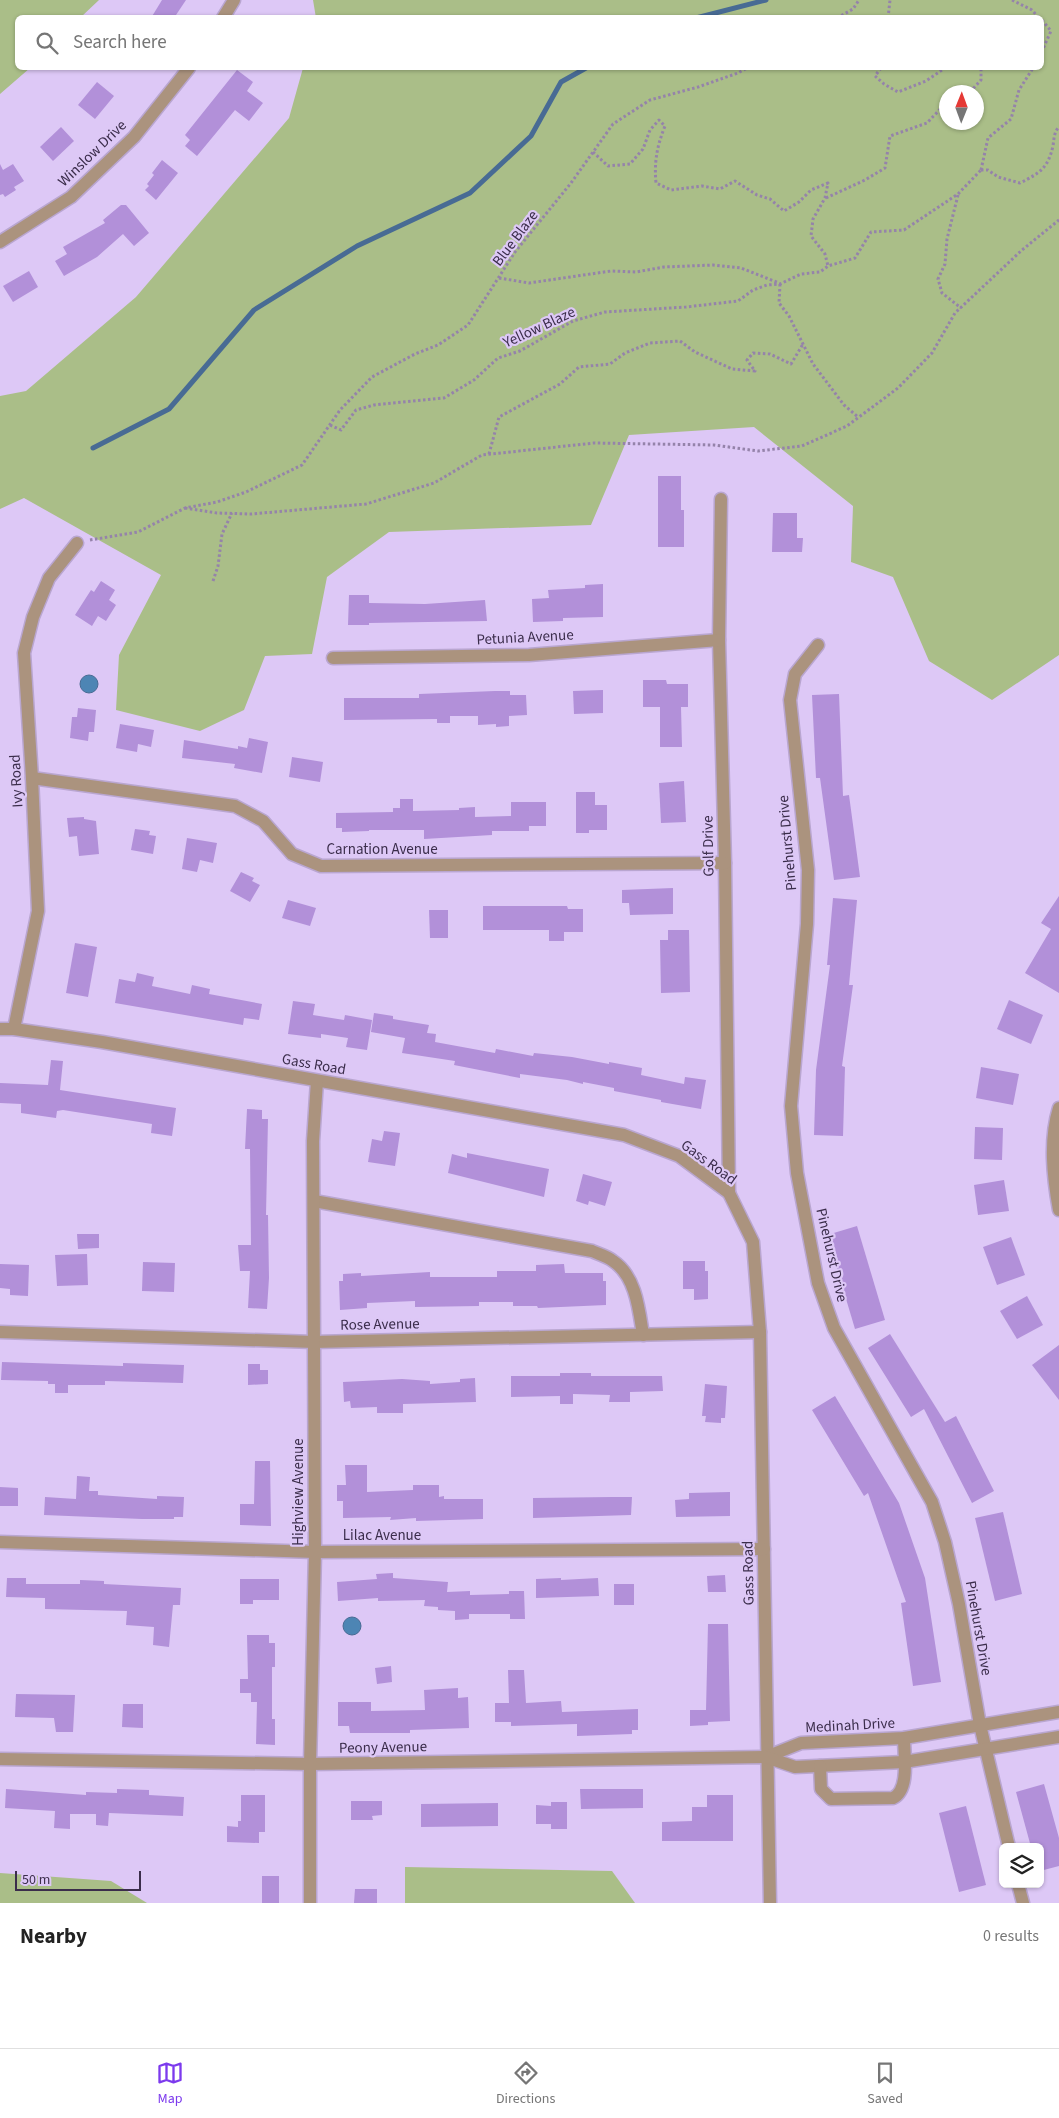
<!DOCTYPE html>
<html lang="en">
<head>
<meta charset="utf-8">
<style>
	body { margin:0; font-family:"Source Sans 3",sans-serif; background:#f2f2f2; color:#222 }
	.controls { position:absolute; right:15px; bottom:15px; display:grid; overflow:hidden; border-radius:8px; box-shadow:0 1px 4px #0004 }
	.controls button { width:45px; height:45px; display:grid; place-items:center; padding:0; border:0; border-bottom:1px solid #e0e0e0; background:#fff; color:#222; font:25px sans-serif }
	.compass { position:absolute; left:939px; top:85px; width:45px; height:45px; border-radius:50%; background:#fff; box-shadow:0 1px 4px #0004; rotate:1deg }
	.scale { position:absolute; left:15px; bottom:12px; width:126px; box-sizing:border-box; padding-left:5px; border:2px solid #3b2d4b; border-top:0; font-size:14px; line-height:18px; white-space:nowrap; color:#3b2d4b; -webkit-text-stroke:4px #ddc8f6; paint-order:stroke }
	.list { margin:0; padding:0; list-style:none }
	h2 { display:flex; justify-content:space-between; align-items:center; height:65px; margin:0; padding:0 20px; font-size:21px }
	h2 small { font-size:16px; font-weight:400; color:#767676 }
	.icon { flex:none; width:28px; height:28px; fill:none; stroke:currentColor; stroke-width:2; stroke-linecap:round; stroke-linejoin:round }
	.map { position:relative; flex:none; width:1059px; height:1903px; overflow:hidden }
	.search { position:absolute; background:#fff; box-shadow:0 1px 4px #0004; left:15px; right:15px; top:15px; height:55px; display:flex; align-items:center; gap:12px; box-sizing:border-box; padding:0 18px; border-radius:8px; color:#767676; font-size:19px }
	.sheet { height:145px; background:#fff }
	nav { display:flex; justify-content:space-around; align-items:center; box-sizing:border-box; height:70px; border-top:1px solid #e0e0e0; background:#fff; font-size:14px; color:#767676 }
	nav a { display:grid; justify-items:center; gap:2px }
	nav .on { color:#7c3aed }
	.map>svg:first-child { display:block }
	.green { fill:#aabe88; fill-rule:evenodd }
	.water { fill:#4d85b4; stroke:#486b94 }
	.lines { fill:none; stroke-linecap:round; stroke-linejoin:round }
	.stream { stroke:#486b94; stroke-width:5 }
	.building { fill:#b290d9 }
	.minor-casing { stroke:#b9a6d0; stroke-width:15 }
	.path { stroke:#9583aa; stroke-width:3; stroke-dasharray:2.5 2.5; stroke-linecap:butt }
	.minor { stroke:#ab937e; stroke-width:12 }
	.labels { text-anchor:middle; stroke-width:4.5; stroke-linejoin:round; paint-order:stroke }
	.street-label { font-size:15px; fill:#3b2d4b; stroke:#ddc8f6 }
</style>
</head>
<body>
<div class="map">
<svg width="1059" height="1903" viewBox="0 0 1059 1903">
	<rect width="100%" height="100%" fill="#ddc8f6"/>
	<g class="green">
		<polygon points="0,0 99,0 81,17 18,18 18,68 30,68 0,94"/>
		<path d="M313,0h746v655l-67,45 -63,-39 -36,-84 -42,-15 2,-56 -99,-79 -125,8 -38,90 -202,7 -62,45 -15,77 -47,2 -21,54 -44,21 -84,-21 3,-55 42,-80 -137,-77 -24,11v-113l26,-5 110,-94 153,-179 14,-50h739v-50h-726zM976,92v30h-30v-30z"/>
		<polygon points="405,1867 612,1871 635,1903 405,1903"/>
		<polygon points="0,1873 111,1881 147,1903 0,1903"/>
	</g>
	<g class="water">
		<circle cx="89" cy="684" r="9"/>
		<circle cx="352" cy="1626" r="9"/>
	</g>
	<g class="lines">
		<g class="stream">
			<polyline points="696,18 766,0"/>
			<polyline points="93,448 169,409 254,310 357,246 470,193 531,136 561,82 586,68"/>
		</g>
	</g>
	<g class="building">
		<polygon points="162,0 186,0 174,18 151,18"/>
		<polygon points="237,70 253,82 247,91 263,103 249,121 235,110 197,156 185,146 190,140 185,135"/>
		<polygon points="97,82 114,96 95,119 78,105"/>
		<polygon points="61,127 74,141 53,161 40,147"/>
		<polygon points="162,160 178,173 156,200 145,190 149,186 147,184 154,175 152,173"/>
		<polygon points="0,164 3,170 13,164 24,181 14,187 16,190 5,197 3,194 0,195"/>
		<polygon points="121,205 126,205 149,233 134,246 123,234 97,257 64,276 55,261 67,254 63,247 105,223 103,220"/>
		<polygon points="29,271 38,287 13,302 3,286"/>
		<polygon points="658,476 681,476 681,510 684,510 684,547 658,547"/>
		<polygon points="773,513 797,513 797,538 803,538 802,552 772,552"/>
		<polygon points="101,581 115,590 109,600 116,605 106,621 98,616 92,626 75,615 91,590 94,592"/>
		<polygon points="603,584 603,617 563,618 563,621 533,622 532,599 549,598 548,590 585,588 585,585"/>
		<polygon points="349,595 369,595 369,603 425,604 485,600 487,621 369,623 369,625 348,625"/>
		<polygon points="643,680 666,680 667,684 688,684 688,707 681,707 682,747 660,747 660,707 643,707"/>
		<polygon points="603,690 603,713 574,714 573,691"/>
		<polygon points="495,691 510,691 510,695 526,695 527,715 509,716 509,726 496,727 496,724 478,725 478,716 450,716 450,723 437,723 437,719 344,720 344,698 419,698 419,694"/>
		<polygon points="839,694 843,796 849,795 860,877 834,880 820,778 816,778 812,695"/>
		<polygon points="78,708 96,710 94,732 89,732 88,741 70,738 72,717 77,717"/>
		<polygon points="120,724 154,730 151,747 138,744 137,752 116,748"/>
		<polygon points="249,738 268,742 262,773 234,768 235,764 182,758 184,740 238,749 238,746 247,748"/>
		<polygon points="292,757 323,762 320,782 289,777"/>
		<polygon points="684,781 686,822 661,823 659,783"/>
		<polygon points="576,792 595,792 595,805 607,805 607,830 589,830 589,833 576,833"/>
		<polygon points="400,799 413,799 413,811 459,810 459,808 475,807 475,817 511,816 511,802 546,802 546,826 529,826 529,831 492,831 492,835 424,839 424,830 369,830 369,831 342,832 342,828 336,828 336,813 393,812 393,808 400,808"/>
		<polygon points="84,817 84,819 96,821 99,854 79,856 77,836 69,837 67,818"/>
		<polygon points="135,829 150,831 149,835 156,836 153,854 131,850"/>
		<polygon points="187,838 217,843 213,863 200,860 197,872 182,869"/>
		<polygon points="241,872 254,878 252,881 260,885 250,902 230,891"/>
		<polygon points="673,888 673,914 630,915 629,903 622,903 622,890"/>
		<polygon points="1059,896 1059,993 1025,973 1051,929 1041,923"/>
		<polygon points="833,898 857,900 849,985 853,985 842,1066 845,1067 843,1136 814,1135 816,1070 830,965 827,965"/>
		<polygon points="288,900 316,908 310,926 282,918"/>
		<polygon points="483,906 567,906 568,909 583,909 583,932 564,932 564,941 549,941 549,930 483,930"/>
		<polygon points="429,910 448,910 448,938 430,938"/>
		<polygon points="668,930 689,930 690,992 661,993 660,940 668,940"/>
		<polygon points="75,943 97,947 88,997 66,993"/>
		<polygon points="137,973 154,977 152,986 190,994 192,985 210,989 209,994 262,1004 259,1020 244,1018 243,1025 115,1003 119,979 135,982"/>
		<polygon points="1009,1000 1043,1015 1031,1044 997,1029"/>
		<polygon points="293,1001 315,1004 313,1015 344,1020 345,1015 372,1020 367,1050 346,1047 348,1038 321,1034 321,1038 288,1034"/>
		<polygon points="374,1013 393,1016 393,1019 429,1025 427,1033 436,1034 435,1042 495,1053 496,1049 533,1056 534,1053 572,1057 609,1064 609,1062 642,1068 641,1075 684,1084 685,1077 706,1080 701,1109 661,1102 661,1100 614,1091 614,1088 583,1082 583,1084 567,1080 520,1074 520,1078 454,1065 455,1061 402,1053 405,1038 371,1032"/>
		<polygon points="51,1060 63,1061 60,1090 176,1108 172,1136 151,1133 152,1124 63,1110 57,1111 56,1118 21,1113 21,1104 0,1103 0,1083 48,1085"/>
		<polygon points="981,1067 1019,1074 1013,1105 976,1098"/>
		<polygon points="247,1109 262,1110 262,1119 268,1119 266,1215 268,1215 269,1278 267,1309 248,1308 250,1271 240,1271 238,1245 251,1245 250,1149 245,1149"/>
		<polygon points="975,1127 1003,1128 1002,1160 974,1159"/>
		<polygon points="384,1131 400,1133 395,1166 368,1162 372,1139 382,1141"/>
		<polygon points="467,1153 549,1169 544,1197 448,1173 452,1154 467,1158"/>
		<polygon points="583,1174 612,1182 605,1206 589,1201 588,1205 576,1201"/>
		<polygon points="1004,1180 1009,1211 978,1215 974,1185"/>
		<polygon points="857,1226 885,1320 855,1329 827,1235"/>
		<polygon points="77,1234 99,1234 99,1248 78,1249"/>
		<polygon points="1011,1237 1025,1275 997,1285 983,1247"/>
		<polygon points="87,1254 88,1285 57,1286 55,1255"/>
		<polygon points="683,1261 705,1261 705,1271 708,1271 708,1299 694,1300 694,1289 683,1289"/>
		<polygon points="143,1262 175,1263 174,1292 142,1291"/>
		<polygon points="0,1264 29,1265 28,1296 10,1295 10,1289 0,1288"/>
		<polygon points="564,1264 565,1273 603,1273 603,1281 606,1281 606,1305 538,1308 537,1306 513,1306 513,1302 479,1302 479,1306 415,1307 415,1301 367,1303 367,1308 340,1310 339,1281 343,1281 343,1274 361,1273 361,1276 430,1272 430,1277 497,1277 497,1271 536,1271 536,1265"/>
		<polygon points="1027,1296 1043,1325 1017,1339 1000,1311"/>
		<polygon points="890,1334 945,1422 956,1416 994,1491 972,1503 924,1409 911,1417 868,1348"/>
		<polygon points="1059,1345 1059,1400 1032,1365"/>
		<polygon points="2,1362 123,1366 123,1363 184,1365 183,1383 105,1381 105,1385 68,1385 68,1393 55,1393 55,1384 48,1384 48,1381 1,1380"/>
		<polygon points="248,1364 260,1364 260,1370 268,1370 268,1384 248,1385"/>
		<polygon points="560,1373 591,1373 591,1376 662,1376 663,1391 630,1392 630,1402 609,1402 610,1395 573,1394 573,1404 560,1404 560,1396 511,1397 511,1376 560,1376"/>
		<polygon points="475,1378 476,1402 403,1404 403,1413 377,1413 377,1407 351,1408 350,1401 344,1402 343,1382 402,1379 430,1381 430,1384 460,1382 460,1379"/>
		<polygon points="705,1384 727,1386 725,1418 721,1418 721,1423 705,1422 706,1416 702,1416"/>
		<polygon points="835,1396 899,1503 925,1578 941,1682 913,1686 901,1603 906,1602 868,1493 864,1496 812,1410"/>
		<polygon points="255,1461 270,1461 271,1526 240,1525 240,1504 254,1504"/>
		<polygon points="345,1465 367,1465 367,1492 413,1490 413,1485 439,1485 439,1497 444,1496 444,1499 483,1499 483,1519 416,1521 416,1518 390,1520 391,1517 343,1518 343,1501 337,1501 337,1485 346,1485"/>
		<polygon points="77,1476 90,1477 89,1491 98,1491 98,1495 157,1499 157,1496 184,1497 183,1517 174,1517 174,1519 142,1519 44,1515 45,1497 76,1499"/>
		<polygon points="0,1487 18,1488 18,1506 0,1506"/>
		<polygon points="730,1492 730,1516 676,1517 675,1500 689,1499 689,1493"/>
		<polygon points="612,1497 632,1497 631,1515 533,1518 533,1498"/>
		<polygon points="1003,1512 1022,1594 995,1601 975,1518"/>
		<polygon points="393,1573 393,1578 448,1582 447,1592 470,1591 470,1595 509,1594 509,1591 524,1591 525,1619 510,1619 510,1614 469,1614 469,1619 455,1620 455,1611 438,1610 438,1607 424,1606 425,1600 378,1601 378,1598 338,1601 337,1582 377,1579 376,1574"/>
		<polygon points="725,1575 726,1592 708,1592 707,1576"/>
		<polygon points="7,1578 26,1578 26,1584 80,1584 80,1580 104,1581 104,1584 181,1588 180,1605 173,1605 169,1647 153,1645 154,1627 126,1625 127,1611 45,1609 45,1598 6,1597"/>
		<polygon points="561,1578 561,1580 598,1578 599,1596 536,1598 536,1579"/>
		<polygon points="240,1579 279,1579 279,1600 253,1600 253,1604 240,1604"/>
		<rect x="614" y="1584" width="20" height="21"/>
		<polygon points="708,1624 728,1624 730,1721 708,1722 708,1725 690,1726 690,1710 706,1710"/>
		<polygon points="247,1635 269,1635 269,1643 275,1643 275,1667 272,1667 272,1719 275,1719 275,1745 256,1744 257,1702 251,1702 251,1693 240,1693 240,1679 248,1679"/>
		<polygon points="391,1666 392,1682 377,1684 375,1668"/>
		<polygon points="508,1670 524,1670 526,1703 561,1701 562,1712 638,1709 638,1730 632,1730 632,1734 577,1736 577,1724 511,1726 511,1722 495,1722 495,1703 509,1703"/>
		<polygon points="458,1688 458,1698 468,1697 469,1728 410,1730 410,1733 350,1733 349,1726 338,1726 338,1702 371,1702 371,1711 425,1710 424,1690"/>
		<polygon points="16,1694 75,1695 73,1732 56,1732 54,1718 15,1717"/>
		<polygon points="123,1704 143,1704 143,1728 122,1727"/>
		<polygon points="1044,1784 1059,1838 1059,1866 1040,1871 1040,1847 1031,1847 1016,1792"/>
		<polygon points="6,1789 86,1795 86,1792 117,1793 117,1789 149,1790 149,1795 184,1797 183,1816 109,1813 108,1826 96,1825 96,1814 70,1814 70,1829 54,1828 55,1811 5,1808"/>
		<polygon points="580,1789 643,1789 643,1808 581,1809"/>
		<polygon points="241,1795 265,1795 265,1832 259,1832 259,1843 227,1842 227,1826 238,1827 238,1821 241,1821"/>
		<polygon points="707,1795 733,1795 733,1841 662,1841 662,1822 692,1821 692,1807 707,1807"/>
		<polygon points="351,1801 382,1801 382,1815 372,1816 373,1820 351,1820"/>
		<polygon points="551,1802 567,1802 567,1829 551,1829 551,1824 536,1824 536,1805 551,1806"/>
		<polygon points="498,1803 498,1826 421,1827 421,1804"/>
		<polygon points="966,1806 986,1885 959,1892 939,1813"/>
		<rect x="262" y="1876" width="17" height="27"/>
		<polygon points="355,1889 377,1889 377,1903 354,1903"/>
	</g>
	<g class="lines">
		<defs>
			<g id="minor">
				<polyline points="223,18 234,0"/>
				<polyline points="0,242 71,197 134,137 189,68"/>
				<polyline points="721,499 719,640 725,863 729,1193"/>
				<polyline points="818,645 795,674 790,700 808,870 807,924 791,1106 797,1173 818,1283 834,1328 932,1502 945,1542 959,1604 980,1725 1009,1847"/>
				<polyline points="333,658 529,655 719,640"/>
				<polyline points="32,778 235,806 263,821 292,854 321,866 725,863"/>
				<polyline points="0,1029 14,1029 102,1042 624,1135 679,1156 729,1193 753,1242 760,1332 770,1903"/>
				<polyline points="14,1029 38,911 32,778 24,653 33,617 49,578 77,543"/>
				<path d="M1059,1108c-10,32 -6,69 0,102"/>
				<path d="M314,1201l278,50c6,3 15,5 21,10 23,15 26,49 30,74"/>
				<polyline points="0,1332 314,1342 760,1332"/>
				<polyline points="0,1542 315,1552 764,1549"/>
				<polyline points="766,1757 801,1743 904,1738 1059,1712"/>
				<polyline points="0,1759 310,1764 766,1757 795,1767 904,1762 1059,1737"/>
				<path d="M820,1766l1,23 10,10 62,-1c17,-8 11,-43 11,-60"/>
				<polyline points="1018,1884 1023,1903"/>
				<polyline points="310,1903 310,1764 315,1552 313,1141 317,1081"/>
			</g>
		</defs>
		<use href="#minor" class="minor-casing"/>
		<g class="path">
			<polyline points="1012,0 1032,10 1039,18"/>
			<polyline points="837,18 853,9 859,0"/>
			<polyline points="888,18 890,0"/>
			<polyline points="1042,20 1051,31 1042,51"/>
			<polyline points="881,68 875,76 884,84 898,92 926,81 945,68"/>
			<polyline points="970,92 981,80 981,68"/>
			<path d="M593,152l15,14 22,-2 13,-15 7,-19 9,-10 6,6c-8,20 -11,36 -9,57l15,7 31,-4 18,3 15,-8 22,14 13,4 14,12 15,-9 12,-12 17,-7 -3,15 -12,21 -2,17 14,18 3,12"/>
			<polyline points="981,170 988,138 1011,119 1019,90 1033,68"/>
			<path d="M981,170h7l10,7 22,6c20,-10 28,-15 33,-37 1,-7 1,-14 6,-19"/>
			<polyline points="958,195 947,239 945,264 938,279 942,293 961,308"/>
			<polyline points="826,198 865,180 885,168 890,136 927,123 946,103"/>
			<polyline points="499,278 529,283 611,271 636,272 664,267 713,265 741,268 779,283"/>
			<polyline points="780,284 779,303 789,316 813,364 844,405 858,417"/>
			<polyline points="330,425 341,430 356,410 374,405 444,398 474,380 498,358 520,351 573,321 605,312 686,307 738,301 753,290 767,285 780,284 801,274 820,272 828,266 855,258 871,232 904,230 958,194 981,170"/>
			<polyline points="489,454 499,417 560,384 579,367 610,364 625,353 650,343 680,341 695,352 732,369 755,371 747,360 753,353 770,354 791,364 803,344"/>
			<polyline points="185,508 217,513 251,514 366,504 434,483 482,455 594,443 714,445 758,451 802,446 847,426 898,388 932,353 955,313 1022,250 1059,220"/>
			<polyline points="90,540 138,532 185,508 217,502 246,492 302,465 340,410 372,377 415,354 438,345 468,325 515,252 571,183 613,124 650,100 698,87 738,73 747,68"/>
			<polyline points="213,581 218,566 222,534 232,513"/>
		</g>
		<use href="#minor" class="minor"/>
	</g>
	<g class="labels">
		<g class="street-label">
			<text transform="translate(92 153) rotate(-44)" y="5">Winslow Drive</text>
			<text transform="translate(515 238) rotate(-53)" y="5">Blue Blaze</text>
			<text transform="translate(539 327) rotate(-25)" y="5">Yellow Blaze</text>
			<text transform="translate(525 637) rotate(-3)" y="5">Petunia Avenue</text>
			<text transform="translate(16 781) rotate(-93)" y="5">Ivy Road</text>
			<text transform="translate(787 843) rotate(-95)" y="5">Pinehurst Drive</text>
			<text transform="translate(708 846) rotate(-91)" y="5">Golf Drive</text>
			<text x="382" y="854">Carnation Avenue</text>
			<text transform="translate(314 1064) rotate(10)" y="5">Gass Road</text>
			<text transform="translate(709 1162) rotate(36)" y="5">Gass Road</text>
			<text transform="translate(832 1255) rotate(77)" y="5">Pinehurst Drive</text>
			<text transform="translate(380 1324) rotate(-1)" y="5">Rose Avenue</text>
			<text transform="translate(298 1492) rotate(-90)" y="5">Highview Avenue</text>
			<text x="382" y="1540">Lilac Avenue</text>
			<text transform="translate(748 1573) rotate(-91)" y="5">Gass Road</text>
			<text transform="translate(979 1628) rotate(80)" y="5">Pinehurst Drive</text>
			<text transform="translate(850 1725) rotate(-3)" y="5">Medinah Drive</text>
			<text transform="translate(383 1747) rotate(-1)" y="5">Peony Avenue</text>
		</g>
	</g>
</svg>
<div class="controls">
<button><svg class="icon" aria-label="layers" viewBox="0 0 24 24"><path d="M12 4l9 5-9 5-9-5zM3 14l9 5 9-5"/></svg></button>
</div>
<svg class="compass" viewBox="-18 -18 36 36"><path d="M0-13l5 13h-10z" fill="#e53935"/><path d="M0 13l5-13h-10z" fill="#767676"/></svg>
<div class="scale">50 m</div>
<div class="search"><svg class="icon" aria-label="search" viewBox="0 0 24 24"><circle cx="10" cy="10" r="6"/><path d="M15 15l6 6"/></svg>Search here</div>
</div>
<section class="sheet">
<h2>Nearby<small>0 results</small></h2>
<ul class="list">
</ul>
</section>
<nav>
<a class="on"><svg class="icon" aria-label="map" viewBox="0 0 24 24"><path d="M3 6l6-2 6 2 6-2v14l-6 2-6-2-6 2zM9 4v14M15 6v14"/></svg>Map</a>
<a><svg class="icon" aria-label="directions" viewBox="0 0 24 24"><path d="M12 3l9 9-9 9-9-9zM9 14v-3h6M13 9l2 2-2 2"/></svg>Directions</a>
<a><svg class="icon" aria-label="saved" viewBox="0 0 24 24"><path d="M7 4h10v16l-5-4-5 4z"/></svg>Saved</a>
</nav>
</body>
</html>
